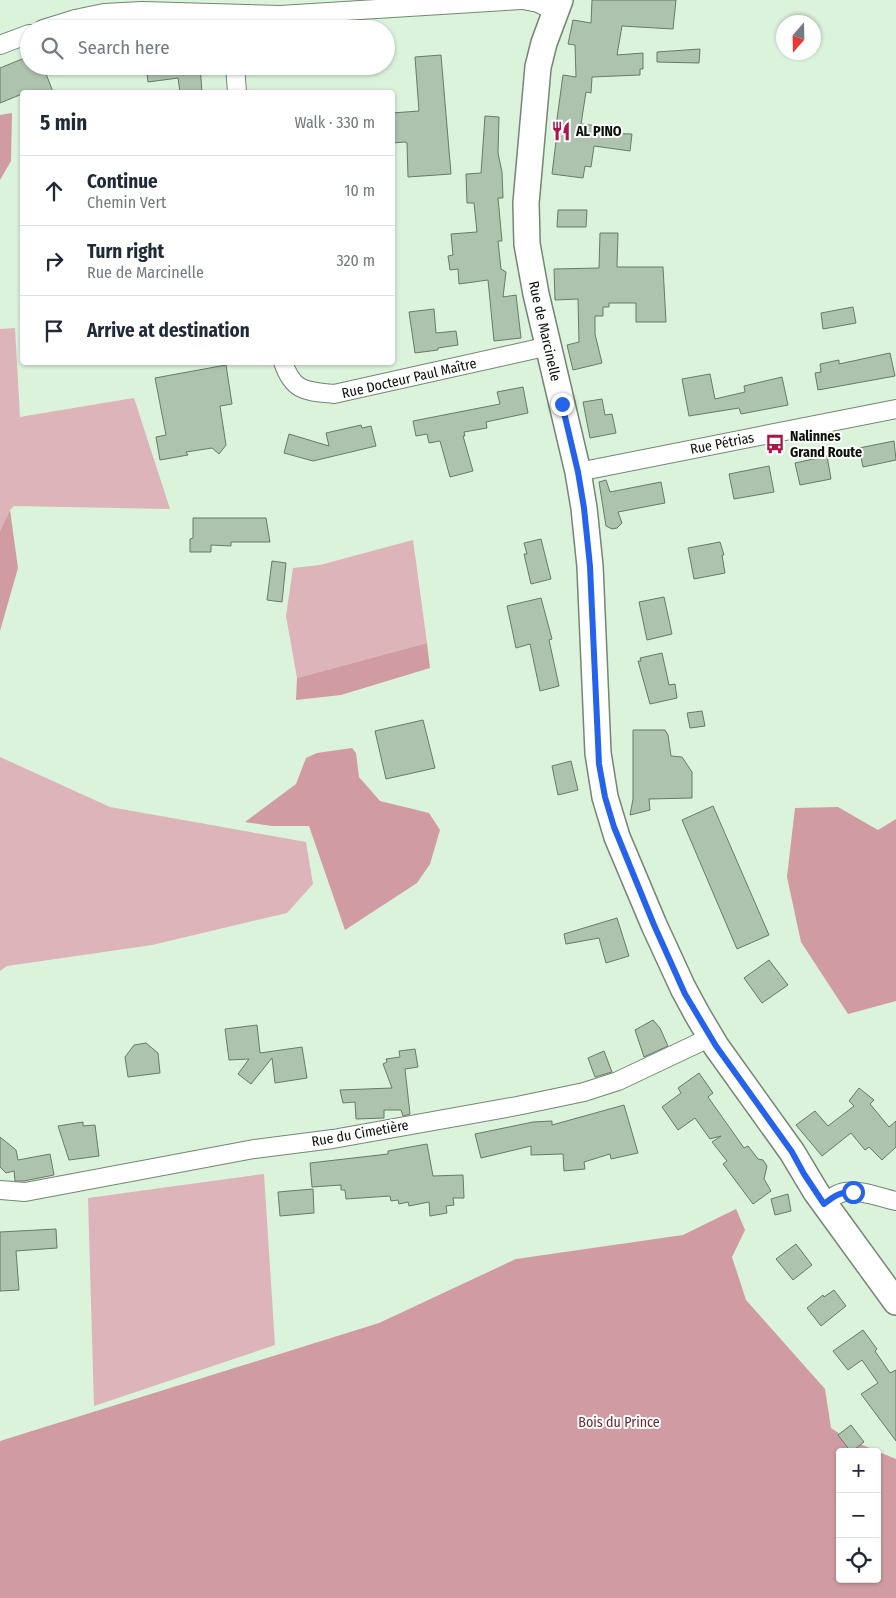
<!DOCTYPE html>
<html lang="en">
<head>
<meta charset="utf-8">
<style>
	body { margin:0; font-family:"Fira Sans Condensed",sans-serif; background:#f2f2f3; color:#1f2937 }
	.controls { position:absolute; right:15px; bottom:15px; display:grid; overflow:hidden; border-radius:5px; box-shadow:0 1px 4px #0004 }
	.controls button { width:45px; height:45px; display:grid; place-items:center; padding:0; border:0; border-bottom:1px solid #e0e1e3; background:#fff; color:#1f2937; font:25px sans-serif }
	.compass { position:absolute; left:776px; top:15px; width:45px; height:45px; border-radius:50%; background:#fff; box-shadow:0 1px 4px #0004; rotate:200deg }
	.stop { position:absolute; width:15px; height:15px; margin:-11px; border:4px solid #2563eb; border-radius:50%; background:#fff }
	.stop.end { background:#2563eb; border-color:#fff; box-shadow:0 1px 5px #0008 }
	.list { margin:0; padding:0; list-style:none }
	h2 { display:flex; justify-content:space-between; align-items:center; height:65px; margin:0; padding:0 20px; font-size:21px }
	h2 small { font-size:16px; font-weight:400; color:#747a83 }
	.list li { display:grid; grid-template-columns:32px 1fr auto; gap:15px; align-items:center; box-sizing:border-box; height:70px; padding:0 20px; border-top:1px solid #e0e1e3 }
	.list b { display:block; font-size:19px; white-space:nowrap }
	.list p { margin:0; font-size:16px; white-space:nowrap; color:#747a83 }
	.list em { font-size:16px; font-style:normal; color:#747a83 }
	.icon { flex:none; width:28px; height:28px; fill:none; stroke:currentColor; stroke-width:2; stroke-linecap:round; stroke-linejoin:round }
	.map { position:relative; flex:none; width:896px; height:1598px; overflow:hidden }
	.search { position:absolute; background:#fff; box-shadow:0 1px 4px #0004; left:20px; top:20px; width:375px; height:55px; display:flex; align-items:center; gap:12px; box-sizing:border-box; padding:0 18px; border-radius:28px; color:#747a83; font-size:19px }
	.panel { position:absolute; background:#fff; box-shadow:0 1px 4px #0004; left:20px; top:90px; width:375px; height:275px; border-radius:5px }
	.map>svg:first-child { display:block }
	.green { fill:#ddb4b9 }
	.forest { fill:#d09ba2; fill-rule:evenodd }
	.building { fill:#adc3ad; stroke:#677b66 }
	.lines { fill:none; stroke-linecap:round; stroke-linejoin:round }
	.street-casing { stroke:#738773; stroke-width:20 }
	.secondary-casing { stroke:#738773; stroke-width:28 }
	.street { stroke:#fff; stroke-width:18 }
	.secondary { stroke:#fff; stroke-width:25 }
	.route { stroke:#2563eb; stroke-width:6 }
	.labels { text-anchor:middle; stroke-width:4; stroke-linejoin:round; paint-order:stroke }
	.poi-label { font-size:14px; font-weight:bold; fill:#0a120a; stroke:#fff; text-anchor:start }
	.street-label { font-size:14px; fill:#0a120a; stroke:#fff }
	.park-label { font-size:14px; fill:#6a2937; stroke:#fff }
</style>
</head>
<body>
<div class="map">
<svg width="896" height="1598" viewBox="0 0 896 1598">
	<rect width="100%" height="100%" fill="#dbf2db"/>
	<g class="green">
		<polygon points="15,328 20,417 134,398 170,509 14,506 10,510 0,531 0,329"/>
		<polygon points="413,540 427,643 297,678 286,616 293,568 320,565"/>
		<polygon points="0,757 110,807 306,842 313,884 287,913 152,945 7,966 0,971"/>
		<polygon points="264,1174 275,1345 94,1406 88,1198"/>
	</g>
	<g class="forest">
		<polygon points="12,113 11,161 0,180 0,115"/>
		<polygon points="10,510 18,568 0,631 0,531"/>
		<polygon points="427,643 430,668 341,695 296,700 297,678"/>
		<polygon points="352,748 356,753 359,777 380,801 429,813 440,830 430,864 417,883 345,930 309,826 272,826 245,822 296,784 306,758 317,753"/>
		<polygon points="838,807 878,830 896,819 896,1001 848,1014 801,942 787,877 795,808"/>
		<path d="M736,1209l9,21 -13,27 14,43 79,89 6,39 17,11 48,20v139h-896v-157l379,-118 137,-64 167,-24zM840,1452h37v127h-37z"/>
	</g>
	<g class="building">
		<polygon points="592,0 676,0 673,29 622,26 617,55 643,53 643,69 640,69 640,75 592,77 591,93 586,92 581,124 599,126 599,133 632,134 630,151 594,146 591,167 585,166 583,178 552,174 556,141 554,141 563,75 576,77 575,45 568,44 573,20 591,23"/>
		<polygon points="700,49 699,63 657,62 657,52"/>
		<polygon points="441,55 451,174 408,177 407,143 405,142 392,143 392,113 419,111 415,57"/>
		<polygon points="27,57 29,66 41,66 43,72 45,71 53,92 22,92 22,94 0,103 0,68"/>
		<polygon points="146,66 200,66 202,92 180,92 178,78 148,82"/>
		<polygon points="485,116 499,117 498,153 502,172 503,198 498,198 502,241 498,241 501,269 506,272 503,297 516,295 521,338 494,341 488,280 459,284 458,269 450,270 448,256 453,255 451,234 477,232 474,203 467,203 466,174 481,173"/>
		<polygon points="558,210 587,210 586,227 557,227"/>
		<polygon points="600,233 618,233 617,267 663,267 666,322 636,322 636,303 609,303 609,307 603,307 603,316 595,316 595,334 602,363 573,370 567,345 579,342 578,299 555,300 554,269 599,268"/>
		<polygon points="853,307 856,323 823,329 821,313"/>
		<polygon points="434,309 436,333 456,331 458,345 438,348 438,350 415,353 409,312"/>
		<polygon points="890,353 895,376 818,390 815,373 821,372 820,364 839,360 839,364"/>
		<polygon points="226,365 232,404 220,406 226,445 219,454 212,448 186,452 188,455 160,460 156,437 166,435 155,378"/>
		<polygon points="710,374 715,399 745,392 744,386 782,377 788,405 741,414 739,408 689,416 682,379"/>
		<polygon points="523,387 528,413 486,422 487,428 464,432 465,436 463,436 473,471 450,477 440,441 429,443 427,434 416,436 413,421 500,404 497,392"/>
		<polygon points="602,399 605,415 612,414 616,433 590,438 583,402"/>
		<polygon points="361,425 362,428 371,426 376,446 313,461 284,453 289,434 329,446 326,433"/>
		<polygon points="894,441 896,460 863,467 859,448"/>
		<polygon points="827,456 831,479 800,485 795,463"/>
		<polygon points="769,466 774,492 734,499 729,474"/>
		<polygon points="606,480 610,492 661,482 665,503 618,512 622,523 617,528 612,529 606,526 599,482"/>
		<polygon points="193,518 266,518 270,542 231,542 231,546 211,545 211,552 190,552 190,539 193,538"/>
		<polygon points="541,539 551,579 531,584 524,554 527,554 524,543"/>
		<polygon points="720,542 724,555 722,555 725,573 694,579 688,548"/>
		<polygon points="272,561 286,563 282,602 267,600"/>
		<polygon points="664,597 672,634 647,640 639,602"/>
		<polygon points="541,598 552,639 549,640 559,686 540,691 530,644 516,648 507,606"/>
		<polygon points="662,653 669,685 675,684 677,698 650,704 638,661 641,661 640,658"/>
		<polygon points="702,711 705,726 690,728 687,713"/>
		<polygon points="423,720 435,768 386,779 375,731"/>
		<polygon points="633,730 665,730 668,735 671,756 682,757 692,772 692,798 649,799 650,810 630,815 633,799"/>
		<polygon points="571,761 578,790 558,795 552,766"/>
		<polygon points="713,806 769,935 737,949 682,820"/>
		<polygon points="617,918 629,956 606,963 599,938 566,944 564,934"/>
		<polygon points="769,960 788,985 762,1003 744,978"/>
		<polygon points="653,1020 660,1028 668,1046 644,1057 635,1030"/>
		<polygon points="257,1025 260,1053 302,1047 307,1078 275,1083 272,1058 251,1084 238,1074 249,1059 229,1060 225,1029"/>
		<polygon points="146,1043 158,1053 160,1073 128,1077 125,1057 134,1045"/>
		<polygon points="415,1049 418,1067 405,1069 410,1114 403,1116 401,1110 384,1110 384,1118 356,1119 355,1102 343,1103 340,1090 392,1088 383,1064 387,1062 386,1059 400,1057 399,1051"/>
		<polygon points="604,1051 612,1072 595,1077 588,1058"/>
		<polygon points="699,1073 713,1093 708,1097 744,1148 748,1146 758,1159 763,1160 767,1166 764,1179 771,1191 753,1204 723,1164 727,1161 712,1142 721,1136 710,1139 695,1118 678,1130 662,1107 681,1093 678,1088"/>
		<polygon points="859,1088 874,1100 870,1104 889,1127 896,1121 896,1147 882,1160 869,1147 865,1150 851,1133 822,1156 796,1125 815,1111 828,1126 854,1106 849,1101"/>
		<polygon points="624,1105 638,1153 611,1159 610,1154 584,1162 585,1169 564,1171 563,1154 531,1155 531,1146 481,1158 475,1134 533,1122 552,1121 552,1125"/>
		<polygon points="83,1122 83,1126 95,1125 99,1156 69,1160 58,1126"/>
		<polygon points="0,1137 16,1150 18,1160 50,1154 54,1175 24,1181 15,1181 14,1171 6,1173 0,1167"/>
		<polygon points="427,1144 433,1176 463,1175 464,1198 453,1198 454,1205 446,1206 447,1213 430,1216 429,1202 409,1206 408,1202 399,1204 398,1200 391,1201 390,1196 346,1199 345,1190 341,1190 341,1185 312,1187 310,1163 388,1154 388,1151"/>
		<polygon points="313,1189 314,1213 280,1216 278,1192"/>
		<polygon points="788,1194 791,1211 775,1215 771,1199"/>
		<polygon points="56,1229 57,1248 16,1251 19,1290 0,1291 0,1232"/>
		<polygon points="796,1244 812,1265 793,1280 776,1259"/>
		<polygon points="834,1290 846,1306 821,1326 807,1308 823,1295 824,1297"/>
		<polygon points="863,1330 877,1349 875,1351 890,1373 896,1370 896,1441 861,1394 878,1383 862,1360 848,1370 833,1351"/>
		<polygon points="851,1425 864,1442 851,1452 838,1435"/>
	</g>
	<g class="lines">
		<defs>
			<g id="street">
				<polyline points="523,0 538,3 556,12"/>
				<polyline points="43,29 75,19 104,13 142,11 280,15 521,0"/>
				<polyline points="0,45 29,34"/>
				<polyline points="235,66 237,92"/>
				<path d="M283,362c10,30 23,29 51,32l215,-48"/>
				<polyline points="578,472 896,409"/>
				<polyline points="0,1190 25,1192 254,1149 333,1139 517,1106 584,1092 618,1081 711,1037"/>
				<path d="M824,1204c6,-5 13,-11 21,-12 14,-3 37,6 51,9"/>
			</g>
			<polyline id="secondary" points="560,0 544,43 538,67 526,203 527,244 536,294 578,472 584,508 590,566 598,753 605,797 617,837 654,925 683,988 697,1014 716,1046 792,1152 816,1192 896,1302"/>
		</defs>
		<use href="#street" class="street-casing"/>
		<use href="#secondary" class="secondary-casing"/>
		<use href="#street" class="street"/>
		<use href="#secondary" class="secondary"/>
	</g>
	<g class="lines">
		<path class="route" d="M562,404l16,68 6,36 6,58 9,198 6,33 9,30 40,98 31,69 31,52 76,106 12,22 20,30c10,-8 16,-12 29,-12"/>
	</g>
	<defs>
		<symbol id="restaurant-bare" viewBox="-9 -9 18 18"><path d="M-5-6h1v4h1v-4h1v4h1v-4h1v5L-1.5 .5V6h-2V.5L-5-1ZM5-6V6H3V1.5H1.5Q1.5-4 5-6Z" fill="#aa1647" stroke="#fff" stroke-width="2.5" paint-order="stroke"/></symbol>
		<symbol id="bus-bare" viewBox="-9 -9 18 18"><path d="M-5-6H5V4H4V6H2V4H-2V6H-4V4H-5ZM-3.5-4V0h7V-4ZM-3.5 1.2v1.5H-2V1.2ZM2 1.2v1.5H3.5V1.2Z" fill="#aa1647" stroke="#fff" stroke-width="2.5" paint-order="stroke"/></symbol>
	</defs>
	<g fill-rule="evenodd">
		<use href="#restaurant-bare" x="547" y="117" width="28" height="28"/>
		<use href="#bus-bare" x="761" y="430" width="28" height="28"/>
	</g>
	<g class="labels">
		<g class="poi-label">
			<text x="576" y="136">AL PINO</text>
			<text x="790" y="441">Nalinnes<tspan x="790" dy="16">Grand Route</tspan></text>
		</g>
		<g class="street-label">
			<text transform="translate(545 331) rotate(77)" y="5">Rue de Marcinelle</text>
			<text transform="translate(409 378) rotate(-13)" y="5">Rue Docteur Paul Maître</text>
			<text transform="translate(722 443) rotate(-11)" y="5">Rue Pétrias</text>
			<text transform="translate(360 1133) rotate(-10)" y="5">Rue du Cimetière</text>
		</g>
		<g class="park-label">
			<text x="619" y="1427">Bois du Prince</text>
		</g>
	</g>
</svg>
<div class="controls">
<button>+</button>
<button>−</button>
<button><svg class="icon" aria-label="locate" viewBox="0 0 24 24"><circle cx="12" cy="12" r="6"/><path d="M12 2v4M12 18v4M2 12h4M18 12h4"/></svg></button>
</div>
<svg class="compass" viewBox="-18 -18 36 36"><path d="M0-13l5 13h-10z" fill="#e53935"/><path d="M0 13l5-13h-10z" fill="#747a83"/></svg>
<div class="stop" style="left:853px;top:1192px"></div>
<div class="stop end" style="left:562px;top:404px"></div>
<div class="search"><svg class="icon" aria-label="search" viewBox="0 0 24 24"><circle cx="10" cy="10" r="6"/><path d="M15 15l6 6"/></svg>Search here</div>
<section class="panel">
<h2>5 min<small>Walk · 330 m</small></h2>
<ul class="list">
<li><svg class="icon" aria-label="ahead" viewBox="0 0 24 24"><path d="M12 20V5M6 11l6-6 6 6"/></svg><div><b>Continue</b><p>Chemin Vert</p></div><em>10 m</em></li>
<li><svg class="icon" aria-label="right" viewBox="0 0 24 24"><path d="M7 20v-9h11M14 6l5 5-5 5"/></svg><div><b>Turn right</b><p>Rue de Marcinelle</p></div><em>320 m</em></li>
<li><svg class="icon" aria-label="arrive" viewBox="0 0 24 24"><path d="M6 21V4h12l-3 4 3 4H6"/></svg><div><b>Arrive at destination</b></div></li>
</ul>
</section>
</div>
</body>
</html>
